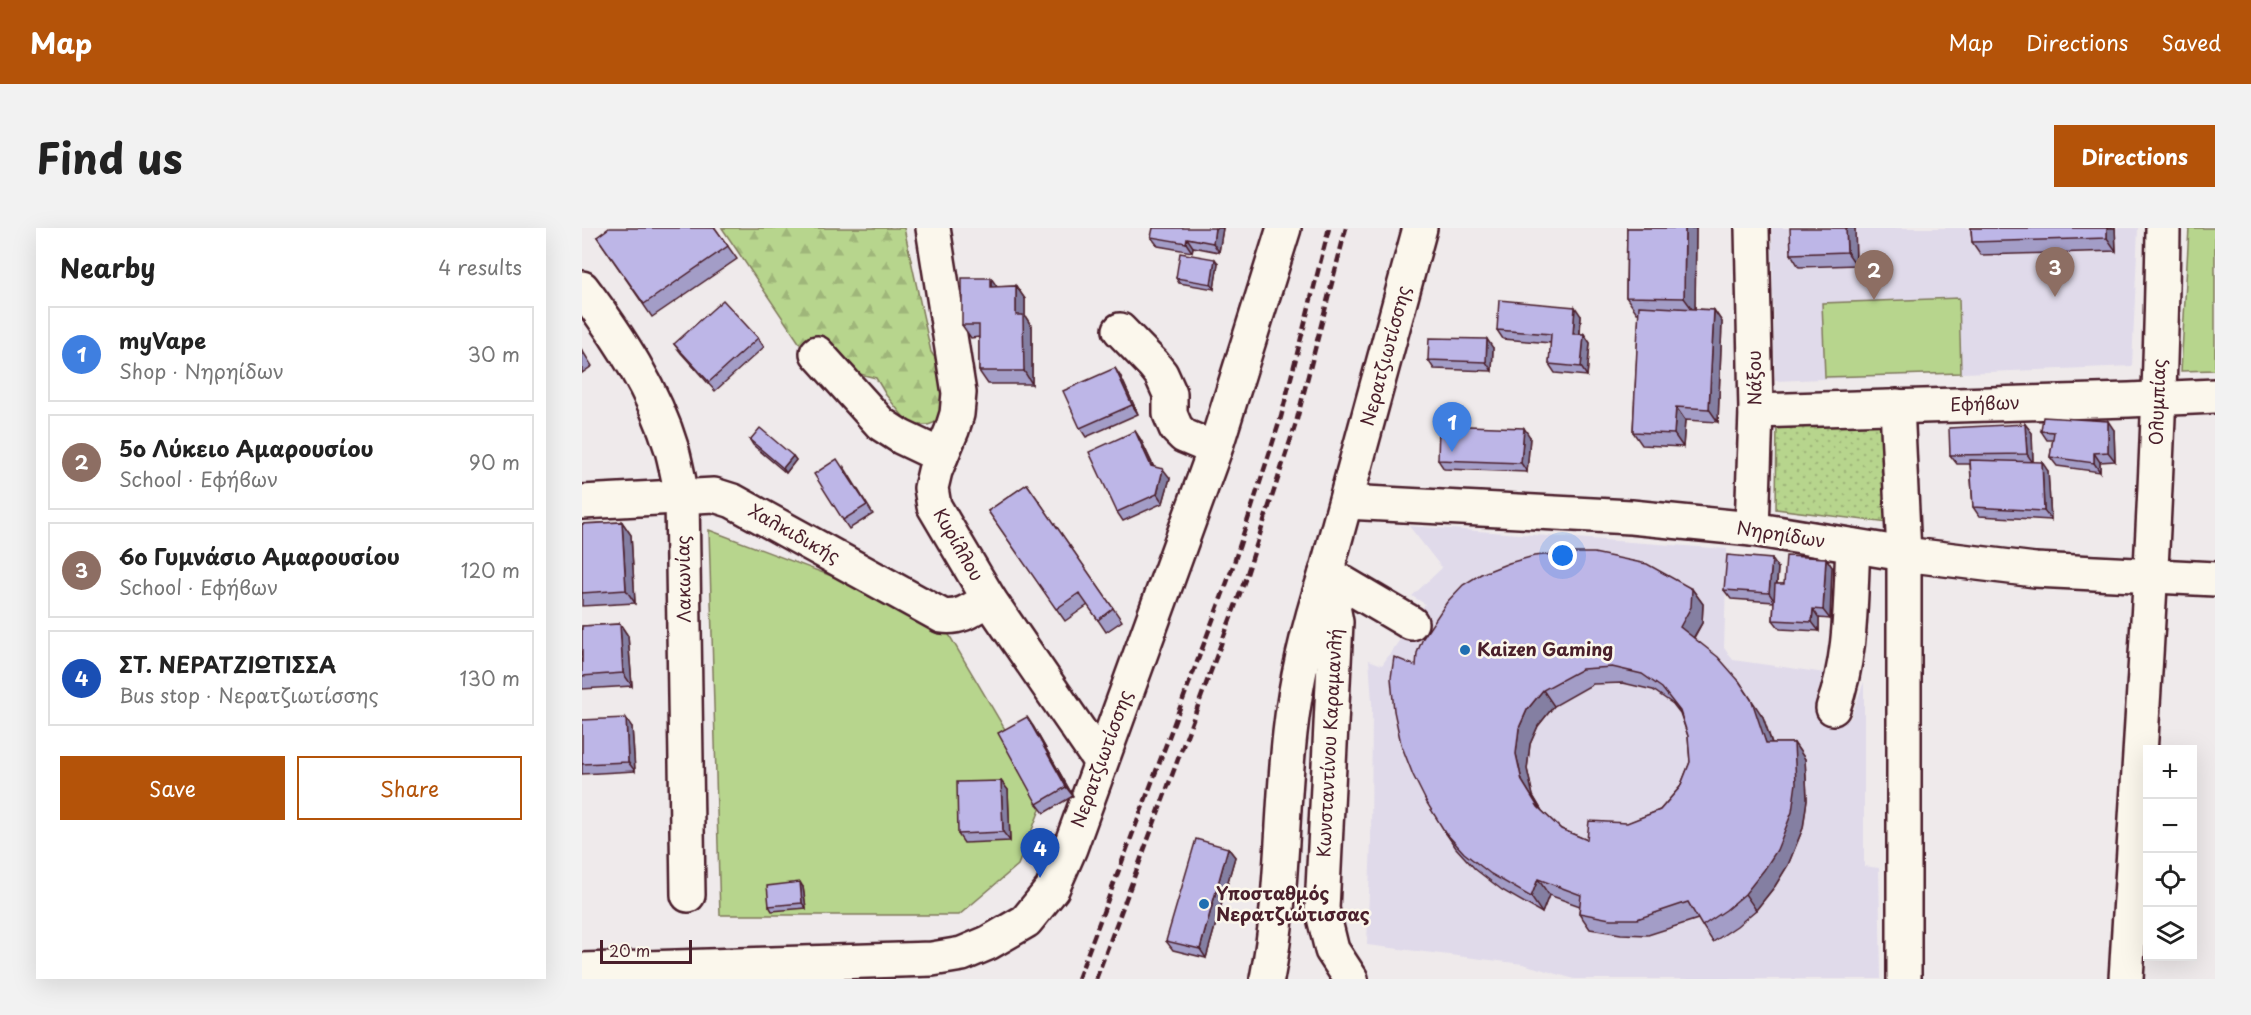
<!DOCTYPE html>
<html lang="en">
<head>
<meta charset="utf-8">
<style>
	body { margin:0; font-family:"Playpen Sans",sans-serif; background:#f2f2f2; color:#222 }
	.controls { position:absolute; right:18px; bottom:18px; display:grid; overflow:hidden; border-radius:0px; box-shadow:0 6px 24px #0002 }
	.controls button { width:54px; height:54px; display:grid; place-items:center; padding:0; border:0; border-bottom:2px solid #e0e0e0; background:#fff; color:#222; font:30px sans-serif }
	.scale { position:absolute; left:18px; bottom:15px; width:92px; box-sizing:border-box; padding-left:6px; border:3px solid #4a1f2b; border-top:0; font-size:16px; line-height:21px; white-space:nowrap; color:#4a1f2b; -webkit-text-stroke:4px #fbf7ec; paint-order:stroke }
	.you { position:absolute; left:981px; top:328px; width:21px; height:21px; margin:-15px; border:4px solid #fff; border-radius:50%; background:#1a73e8; box-shadow:0 0 0 9px #1a73e833 }
	.badge { display:grid; place-items:center; width:39px; height:39px; border-radius:50%; background:#b45309; color:#fff; font-size:20px; font-weight:700 }
	.pin { position:absolute; translate:-50% -50px; filter:drop-shadow(0 2px 3px #0008) }
	.pin::after { content:''; position:absolute; top:32px; width:21px; height:18px; background:inherit; clip-path:polygon(0 0,100% 0,50% 100%) }
	.list { margin:0; padding:0; list-style:none }
	h2 { display:flex; justify-content:space-between; align-items:center; height:78px; margin:0; padding:0 24px; font-size:26px }
	h2 small { font-size:20px; font-weight:400; color:#767676 }
	.list li { display:grid; grid-template-columns:39px 1fr auto; gap:18px; align-items:center; box-sizing:border-box; height:96px; margin:0 12px 12px; padding:0 12px; border:2px solid #e0e0e0; border-radius:0px }
	.list b { display:block; font-size:22px; white-space:nowrap }
	.list p { margin:0; font-size:20px; white-space:nowrap; color:#767676 }
	.list em { font-size:20px; font-style:normal; color:#767676 }
	.actions { display:flex; gap:12px; padding:18px 24px }
	.actions a { flex:1; padding:14px 0; border:2px solid #b45309; border-radius:0px; text-align:center; font-size:21px; color:#b45309 }
	.actions .main { background:#b45309; color:#fff }
	.icon { flex:none; width:33px; height:33px; fill:none; stroke:currentColor; stroke-width:2; stroke-linecap:round; stroke-linejoin:round }
	.map { position:relative; flex:none; width:1633px; height:751px; overflow:hidden; border-radius:0px }
	header { display:flex; align-items:center; gap:36px; box-sizing:border-box; height:84px; padding:0 30px; background:#b45309; color:#fff }
	header strong { font-size:28px }
	nav { display:flex; gap:33px; margin-inline-start:auto; font-size:21px }
	.intro { display:flex; align-items:center; justify-content:space-between; box-sizing:border-box; height:144px; padding:0 36px }
	h1 { margin:0; font-size:42px }
	.button { padding:15px 27px; border-radius:0px; background:#b45309; color:#fff; font-size:21px; font-weight:700 }
	main { display:flex; gap:36px; padding:0 36px }
	aside { flex:1; background:#fff; border-radius:0px; box-shadow:0 6px 24px #0002 }
	.map>svg:first-child { display:block }
	.built { fill:#e0daea }
	.grass { fill:url(#grass-dots); stroke:#807a5c; stroke-width:1.5 }
	.forest { fill:url(#forest-firs); stroke:#807a5c; stroke-width:1.5 }
	.park { fill:#b7d58d; stroke:#807a5c; stroke-width:1.5 }
	.lines { fill:none; stroke-linecap:round; stroke-linejoin:round }
	.minor-casing { stroke:#4a1f2b; stroke-width:38 }
	.minor { stroke:#fbf7ec; stroke-width:33 }
	.rail { stroke:#4a1f2b; stroke-width:4.5; stroke-dasharray:9 4.5; stroke-linecap:butt }
	.wall { fill:#a39dc7; stroke:#4a1f2b; stroke-width:1.5; fill-rule:evenodd }
	.shaded-wall { fill:#847fa2; stroke:#4a1f2b; stroke-width:1.5 }
	.building { fill:#bdb6e7; stroke:#4a1f2b; stroke-width:1.5; fill-rule:evenodd }
	.poi-dot { fill:#1f6fb2; stroke:#fbf7ec; stroke-width:2 }
	.labels { text-anchor:middle; stroke-width:5; stroke-linejoin:round; paint-order:stroke }
	.street-label { font-size:18px; fill:#4a1f2b; stroke:#fbf7ec }
	.poi-label { font-size:18px; font-weight:bold; fill:#4a1f2b; stroke:#fbf7ec; text-anchor:start }
</style>
</head>
<body>
<header>
<strong>Map</strong>
<nav><a>Map</a><a>Directions</a><a>Saved</a></nav>
</header>
<div class="intro"><h1>Find us</h1><a class="button">Directions</a></div>
<main>
<aside>
<h2>Nearby<small>4 results</small></h2>
<ul class="list">
<li><span class="badge" style="background:#3f7fe0">1</span><div><b>myVape</b><p>Shop · Νηρηίδων</p></div><em>30 m</em></li>
<li><span class="badge" style="background:#8d6e63">2</span><div><b>5ο Λύκειο Αμαρουσίου</b><p>School · Εφήβων</p></div><em>90 m</em></li>
<li><span class="badge" style="background:#8d6e63">3</span><div><b>6ο Γυμνάσιο Αμαρουσίου</b><p>School · Εφήβων</p></div><em>120 m</em></li>
<li><span class="badge" style="background:#1a4fb4">4</span><div><b>ΣΤ. ΝΕΡΑΤΖΙΩΤΙΣΣΑ</b><p>Bus stop · Νερατζιωτίσσης</p></div><em>130 m</em></li>
</ul>
<div class="actions"><a class="main">Save</a><a>Share</a></div>
</aside>
<div class="map">
<svg width="1633" height="751" viewBox="0 0 1633 751">
	<defs>
		<pattern id="grass-dots" width="8" height="8" patternUnits="userSpaceOnUse" patternTransform="scale(1.5)"><rect width="8" height="8" fill="#b7d58d"/><path d="M2 2h.1M6 6h.1" fill="none" stroke="#9fb67a" stroke-width="1.8" stroke-linecap="round"/></pattern>
		<pattern id="forest-firs" width="22" height="20" patternUnits="userSpaceOnUse" patternTransform="scale(1.5)"><rect width="22" height="20" fill="#b7d58d"/><path d="M5 1l3.5 6h-7zM16 11l3.5 6h-7z" fill="#9fb67a"/></pattern>
	</defs>
	<rect width="100%" height="100%" fill="#efeaeb"/>
	<filter id="ink" filterUnits="userSpaceOnUse"><feTurbulence type="fractalNoise" baseFrequency=".0167" numOctaves="2"/><feDisplacementMap in="SourceGraphic" scale="12" xChannelSelector="R" yChannelSelector="G"/><feConvolveMatrix kernelMatrix="1 2 1 2 8 2 1 2 1" color-interpolation-filters="sRGB"/></filter>
	<g filter="url(#ink)">
		<g class="built">
			<polygon points="1190,0 1556,0 1550,138 1193,153"/>
			<polygon points="827,298 1145,321 1142,420 1151,432 1243,445 1234,469 1268,491 1282,454 1282,638 1297,640 1299,751 992,751 941,736 785,717 789,612 790,474 787,432 800,437 843,376 830,368 860,340"/>
		</g>
		<polygon class="grass" points="1195,190 1308,192 1314,296 1194,281"/>
		<polygon class="forest" points="140,0 322,0 349,124 366,150 362,191 346,197 328,197 304,167 294,150 274,145 249,162"/>
		<g class="park">
			<polygon points="1607,0 1633,0 1633,142 1599,143"/>
			<polygon points="1377,70 1379,145 1243,149 1240,75"/>
			<polygon points="127,302 356,388 463,569 436,637 377,687 138,687"/>
		</g>
		<g class="lines">
			<defs>
				<g id="minor">
					<polyline points="351,0 377,165 375,186 370,202 353,243 349,260 352,278 407,371 518,533"/>
					<polyline points="1170,0 1174,183 1170,301"/>
					<path d="M0,60c37,49 72,102 90,162 4,15 7,31 10,46l6,399"/>
					<polyline points="538,102 571,136 579,146 588,166 588,186 594,200 602,208 633,221"/>
					<polyline points="235,125 299,196 319,209 359,228"/>
					<polyline points="1315,178 1322,326 1322,751"/>
					<polyline points="1174,183 1547,172 1633,168"/>
					<path d="M0,274l132,-7 19,6 209,115c19,3 32,-8 47,-17"/>
					<polyline points="764,274 1049,289 1170,301 1322,326 1453,342 1633,351"/>
					<polyline points="744,345 829,395"/>
					<polyline points="745,347 754,394 740,681 750,722 769,751"/>
					<path d="M1251,480c19,-52 17,-107 20,-162"/>
					<polyline points="0,742 350,731 380,726 406,715 444,693 470,661 488,620 633,221 702,0"/>
					<path d="M685,751c16,-81 14,-164 23,-246 6,-55 19,-108 36,-160l94,-345"/>
					<path d="M1544,751c15,-250 34,-500 37,-751"/>
				</g>
			</defs>
			<use href="#minor" class="minor-casing"/>
			<use href="#minor" class="minor"/>
			<g class="rail">
				<polyline points="496,751 650,341 699,189 747,0"/>
				<polyline points="514,751 664,349 714,195 764,0"/>
			</g>
		</g>
		<g class="wall">
			<polygon points="133,0 155,31 70,89 15,9"/>
			<polygon points="641,0 637,24 611,19 610,24 576,18 569,9"/>
			<polygon points="1045,0 1114,0 1113,81 1132,82 1140,94 1136,194 1103,192 1101,219 1060,217 1051,204 1057,85 1055,85 1044,69"/>
			<polygon points="1273,0 1274,37 1217,39 1209,26"/>
			<polygon points="1389,0 1533,0 1534,23 1399,27 1390,14"/>
			<polygon points="636,35 632,61 597,55 594,50"/>
			<polygon points="434,58 443,71 443,88 450,99 450,156 406,156 397,143 397,109 389,110 380,97 415,59"/>
			<polygon points="999,88 998,106 1002,106 1008,115 1005,148 973,145 967,136 969,115 921,111 915,102"/>
			<polygon points="176,110 182,119 133,163 99,125 92,116"/>
			<polygon points="911,120 910,143 852,141 846,132"/>
			<polygon points="0,122 10,138 0,145"/>
			<polygon points="539,149 556,186 504,209 498,200"/>
			<polygon points="1443,196 1450,205 1451,234 1466,243 1469,292 1397,288 1391,279 1388,236 1375,236 1368,227"/>
			<polygon points="1532,202 1533,233 1518,234 1518,244 1475,238 1468,229 1471,212 1465,212 1459,203"/>
			<polygon points="553,203 559,212 572,239 588,250 581,275 541,293 535,284"/>
			<polygon points="948,209 945,244 862,241 856,232"/>
			<polygon points="168,212 211,228 214,232 204,245 171,217"/>
			<polygon points="262,239 291,286 267,301 261,292"/>
			<polygon points="445,256 540,393 524,404 506,377 483,393 406,283"/>
			<polygon points="40,294 49,307 53,375 0,378 0,296"/>
			<polygon points="1244,330 1250,339 1248,391 1237,390 1237,403 1198,401 1191,392 1192,374 1149,371 1142,362 1196,340 1195,356 1202,356"/>
			<path d="M1110,361l11,15 -1,19 -8,15 69,79 9,26h22l11,16 2,40 -4,29 -15,37 -13,21 -19,24 -19,16 -24,16 -15,-23 -50,16 -27,-1 -31,-5 -11,-16 1,-7 -31,-11 -7,18 -40,-23 -27,-21 -19,-21 -11,-16 -29,-166zM1041,455l30,7 20,14 7,9 8,23 2,26 -10,25 -20,23 -73,30 -26,-11 -19,-18 -9,-15 -6,-27 3,-25 8,-18 16,-20 39,-22z"/>
			<polygon points="38,396 46,408 50,458 0,461 0,398"/>
			<polygon points="0,492 50,499 53,543 0,546"/>
			<polygon points="451,498 491,568 462,585 455,576"/>
			<polygon points="419,553 426,562 428,613 382,615 376,606"/>
			<polygon points="646,620 653,629 624,730 591,722 584,713"/>
			<polygon points="221,659 224,680 190,683 187,678"/>
		</g>
		<g class="shaded-wall">
			<polygon points="633,0 641,0 637,24 631,15"/>
			<polygon points="1103,0 1114,0 1113,85 1102,70"/>
			<polygon points="1264,0 1273,0 1274,37 1265,24"/>
			<polygon points="1525,0 1533,0 1534,23 1525,10"/>
			<polygon points="605,10 611,19 610,24 604,15"/>
			<polygon points="633,31 636,35 632,61 629,56"/>
			<polygon points="409,50 418,63 409,59"/>
			<polygon points="434,58 443,71 443,88 450,99 450,156 442,143 434,87"/>
			<polygon points="993,79 999,88 997,115 991,106"/>
			<polygon points="1132,82 1140,94 1136,194 1127,181"/>
			<polygon points="1002,106 1008,115 1005,148 999,139"/>
			<polygon points="905,111 911,120 910,143 904,134"/>
			<polygon points="533,140 539,149 556,186 550,177"/>
			<polygon points="1094,179 1103,192 1101,219 1092,206"/>
			<polygon points="1526,193 1532,202 1533,233 1526,224"/>
			<polygon points="1443,196 1450,205 1451,235 1445,226"/>
			<polygon points="942,200 948,209 945,244 939,235"/>
			<polygon points="553,203 559,212 575,247 569,238"/>
			<polygon points="1512,225 1518,234 1518,244 1512,235"/>
			<polygon points="211,228 214,232 204,245 201,240"/>
			<polygon points="1460,234 1466,243 1469,292 1462,283"/>
			<polygon points="581,241 588,250 581,275 575,266"/>
			<polygon points="40,294 49,307 53,375 44,362"/>
			<polygon points="1244,330 1250,339 1248,391 1241,382"/>
			<polygon points="1190,331 1196,340 1193,374 1187,365"/>
			<polygon points="1110,361 1121,376 1120,395 1109,414 1098,399"/>
			<polygon points="1231,381 1237,390 1237,403 1230,394"/>
			<polygon points="38,396 46,408 50,458 41,445"/>
			<polygon points="1157,453 1181,489 1195,531 1184,515"/>
			<polygon points="961,462 972,478 956,498 948,516 945,541 951,568 967,595 956,579 940,553 934,526 937,500 945,482"/>
			<polygon points="445,489 451,498 491,568 484,559"/>
			<polygon points="44,490 50,499 53,543 46,534"/>
			<polygon points="1212,515 1223,531 1225,571 1221,600 1206,637 1193,658 1174,682 1163,666"/>
			<polygon points="419,553 426,562 428,613 421,604"/>
			<polygon points="646,620 653,629 624,730 618,721"/>
			<polygon points="956,651 967,667 960,685 949,669"/>
			<polygon points="218,654 221,659 224,680 220,675"/>
		</g>
		<g class="building">
			<polygon points="27,0 133,0 146,18 62,76 15,9"/>
			<polygon points="571,0 633,0 631,15 605,10 604,15 569,9"/>
			<polygon points="1045,0 1103,0 1102,70 1044,69"/>
			<polygon points="1208,0 1264,0 1265,24 1209,26"/>
			<polygon points="1389,0 1525,0 1525,10 1390,14"/>
			<polygon points="598,25 633,31 629,56 594,50"/>
			<polygon points="380,50 409,50 409,59 434,58 434,87 441,87 442,143 397,143 397,97 380,97"/>
			<polygon points="141,72 176,110 127,154 92,116"/>
			<polygon points="917,72 993,79 991,106 1002,106 999,139 967,136 969,106 915,102"/>
			<polygon points="1057,78 1132,82 1127,181 1094,179 1092,206 1051,204"/>
			<polygon points="847,110 905,111 904,134 846,132"/>
			<polygon points="533,140 550,177 498,200 481,163"/>
			<polygon points="1461,189 1526,193 1526,224 1512,225 1512,235 1468,229 1472,204 1459,203"/>
			<polygon points="1443,196 1445,226 1368,227 1367,200"/>
			<polygon points="857,197 942,200 939,235 856,232"/>
			<polygon points="178,200 211,228 201,240 168,212"/>
			<polygon points="553,203 569,238 581,241 575,266 535,284 507,224"/>
			<polygon points="255,231 285,277 261,292 232,246"/>
			<polygon points="1388,232 1460,234 1462,283 1391,279"/>
			<polygon points="445,256 531,380 516,392 497,365 474,381 406,283"/>
			<polygon points="40,294 44,362 0,365 0,296"/>
			<path d="M984,325h28l53,11 45,25 -1,18 -11,20 38,30 21,24 13,20 14,42h28l2,40 -4,29 -15,38 -13,20 -19,24 -19,16 -24,16 -14,-24 -51,17h-27l-31,-6 2,-18 -43,-16 -7,18 -40,-23 -27,-21 -19,-21 -18,-29 -14,-28 -12,-31 -7,-33 -3,-33 3,-21 22,9 1,-13 6,-15 24,-36 16,-17 18,-11 28,-11 25,-7zM1030,439l30,7 20,14 18,23 8,25 2,26 -10,25 -20,23 -33,13 -38,-2 -2,19 -26,-11 -23,-22 -16,-26 -6,-27 3,-26 8,-18 16,-20 39,-21z"/>
			<polygon points="1145,327 1190,331 1187,365 1142,362"/>
			<polygon points="1204,328 1244,330 1241,382 1231,381 1230,394 1191,392 1193,356 1202,356"/>
			<polygon points="38,396 41,445 0,448 0,398"/>
			<polygon points="445,489 484,559 455,576 416,505"/>
			<polygon points="44,490 46,534 0,536 0,492"/>
			<polygon points="419,553 421,604 376,606 375,554"/>
			<polygon points="614,611 646,620 618,721 584,713"/>
			<polygon points="218,654 220,675 187,678 185,658"/>
		</g>
	</g>
	<g class="poi-dot">
		<circle cx="883" cy="422" r="6"/>
		<circle cx="622" cy="676" r="6"/>
	</g>
	<g class="labels">
		<g class="street-label">
			<text transform="translate(804 128) rotate(-75)" y="6">Νερατζιωτίσσης</text>
			<text transform="translate(1173 150) rotate(-91)" y="6">Νάξου</text>
			<text transform="translate(1576 174) rotate(-88)" y="6">Ολυμπίας</text>
			<text transform="translate(1403 176) rotate(-2)" y="6">Εφήβων</text>
			<text transform="translate(212 306) rotate(29)" y="6">Χαλκιδικής</text>
			<text transform="translate(1199 307) rotate(9)" y="6">Νηρηίδων</text>
			<text transform="translate(376 317) rotate(60)" y="6">Κυρίλλου</text>
			<text transform="translate(102 351) rotate(-91)" y="6">Λακωνίας</text>
			<text transform="translate(748 515) rotate(-87)" y="6">Κωνσταντίνου Καραμανλή</text>
			<text transform="translate(520 531) rotate(-70)" y="6">Νερατζιωτίσσης</text>
		</g>
		<g class="poi-label">
			<text x="895" y="428">Kaizen Gaming</text>
			<text x="634" y="672">Υποσταθμός<tspan x="634" dy="21">Νερατζιώτισσας</tspan></text>
		</g>
	</g>
</svg>
<div class="controls">
<button>+</button>
<button>−</button>
<button><svg class="icon" aria-label="locate" viewBox="0 0 24 24"><circle cx="12" cy="12" r="6"/><path d="M12 2v4M12 18v4M2 12h4M18 12h4"/></svg></button>
<button><svg class="icon" aria-label="layers" viewBox="0 0 24 24"><path d="M12 4l9 5-9 5-9-5zM3 14l9 5 9-5"/></svg></button>
</div>
<div class="scale">20 m</div>
<div class="you"></div>
<div class="pin badge" style="left:870px;top:224px;background:#3f7fe0">1</div>
<div class="pin badge" style="left:1292px;top:72px;background:#8d6e63">2</div>
<div class="pin badge" style="left:1473px;top:69px;background:#8d6e63">3</div>
<div class="pin badge" style="left:458px;top:650px;background:#1a4fb4">4</div>
</div>
</main>
</body>
</html>
